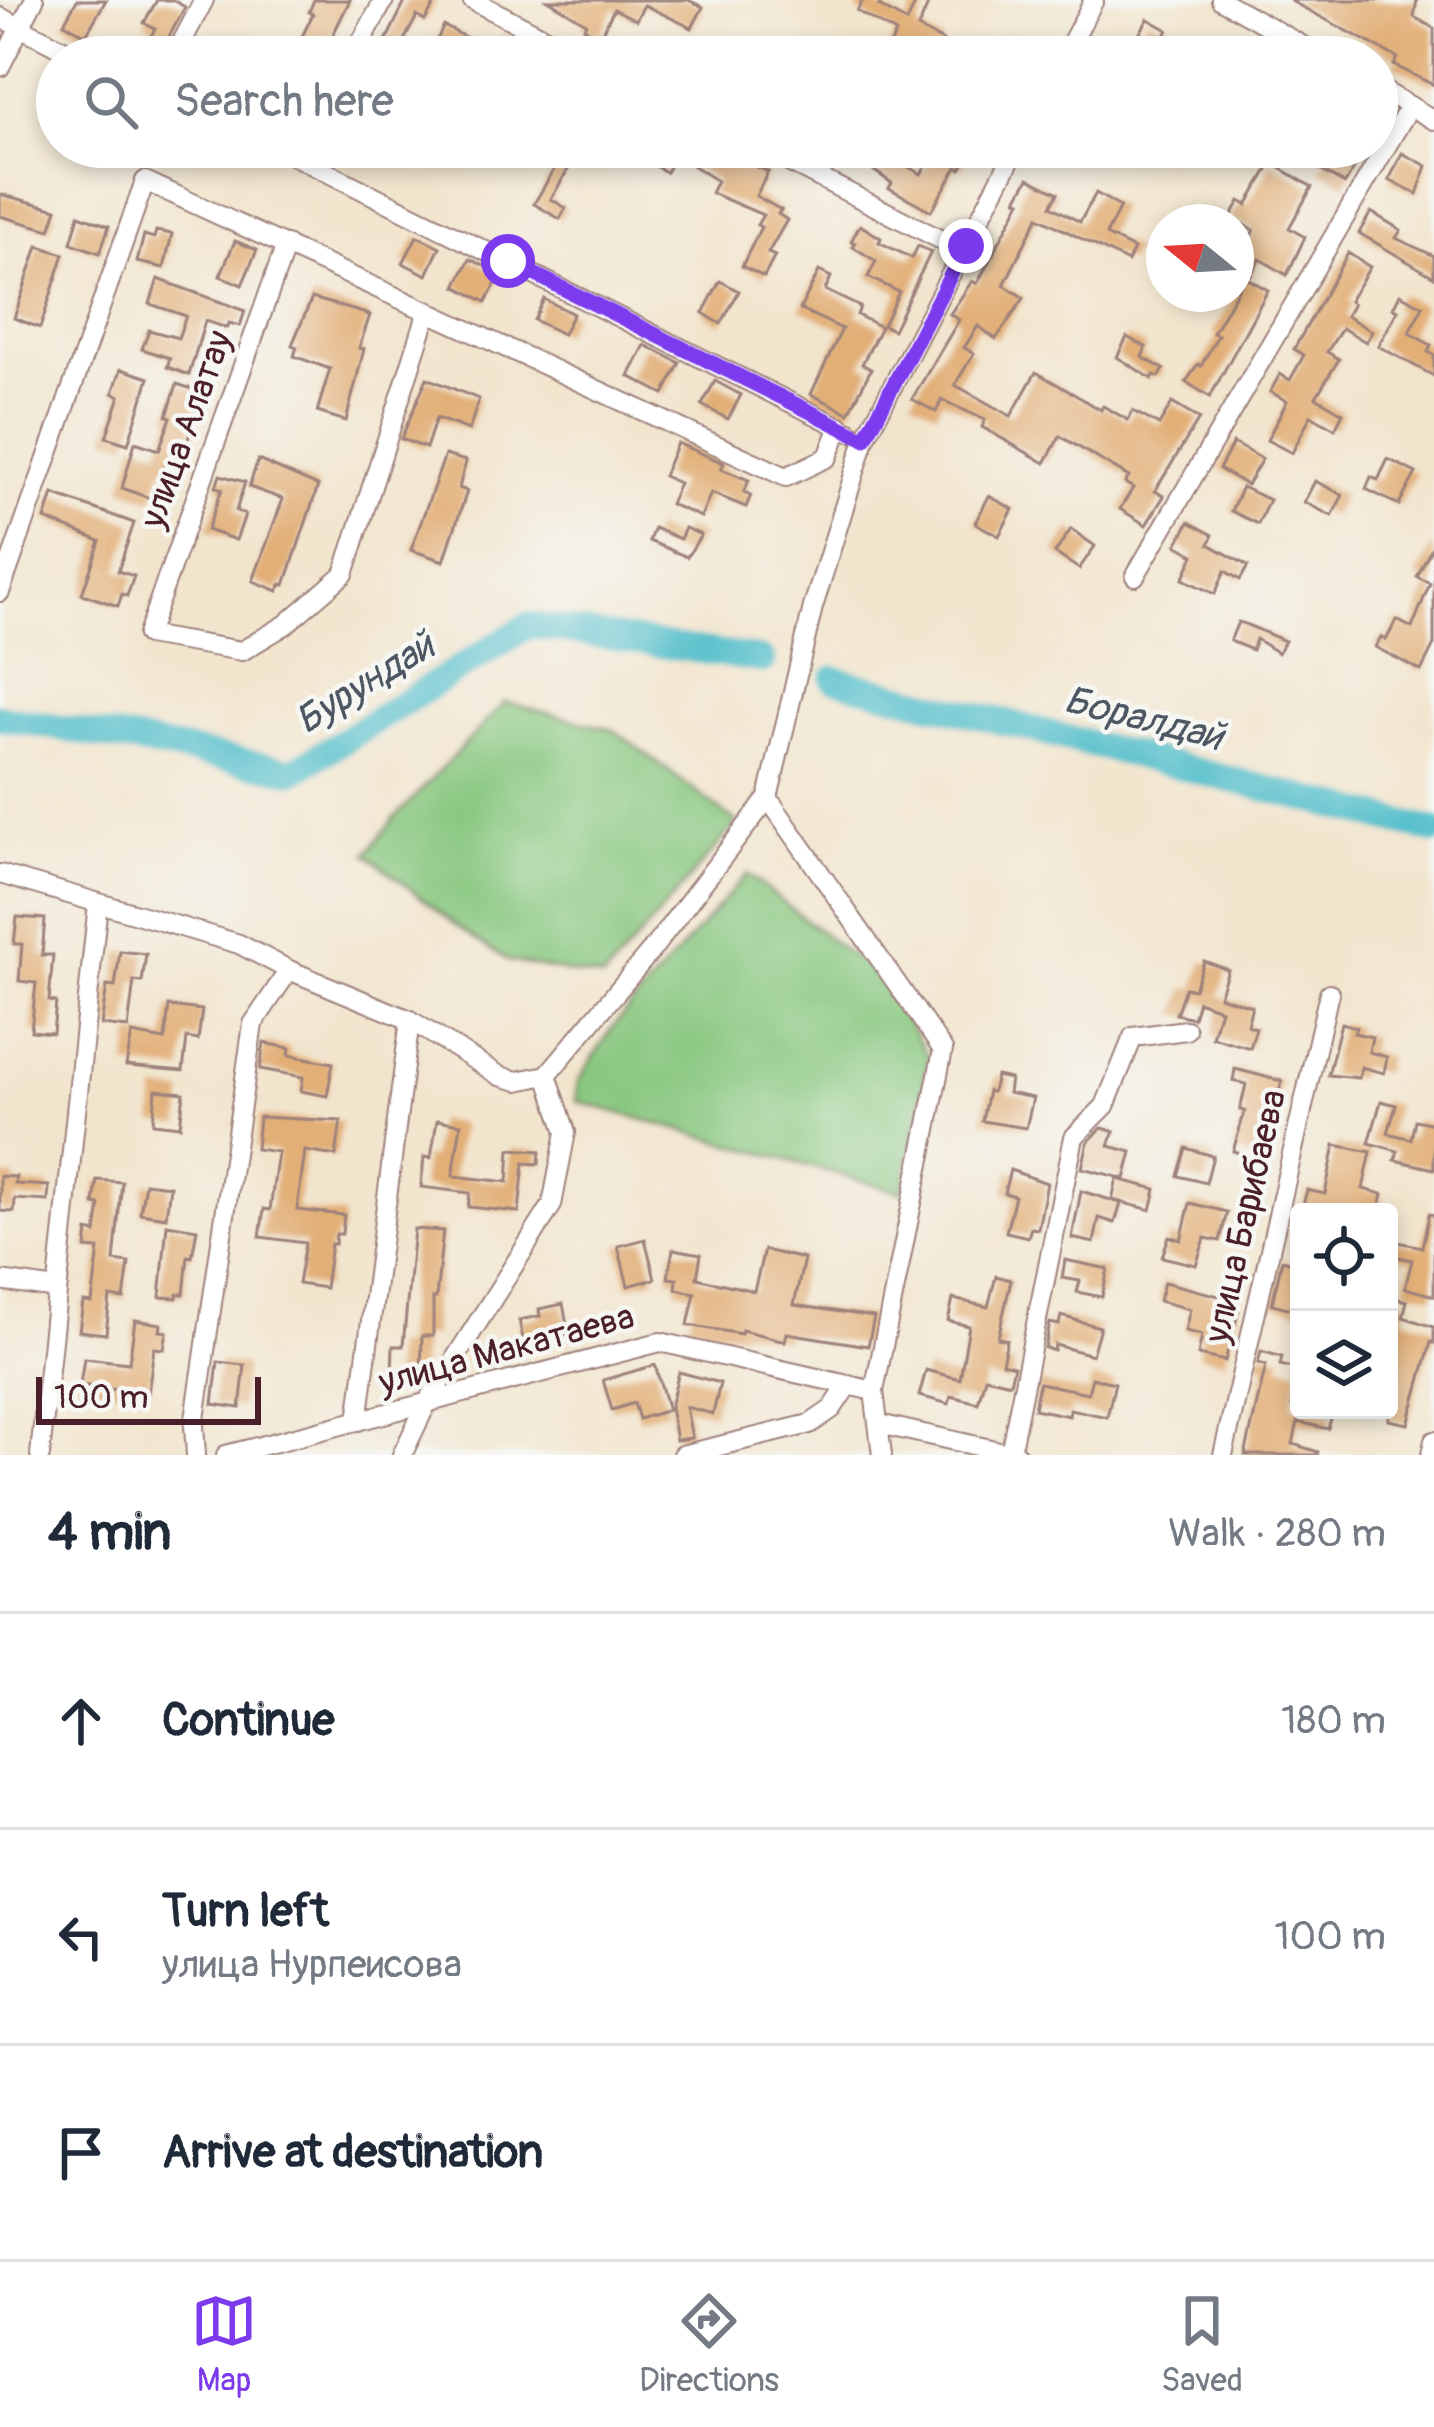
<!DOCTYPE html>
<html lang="en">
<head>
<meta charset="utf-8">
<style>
	body { margin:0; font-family:Pangolin,sans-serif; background:#f6f6f7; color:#1f2937 }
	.controls { position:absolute; right:36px; bottom:36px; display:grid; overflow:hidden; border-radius:12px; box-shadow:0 6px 18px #0003 }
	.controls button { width:108px; height:108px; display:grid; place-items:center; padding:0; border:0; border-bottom:3px solid #e0e1e3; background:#fff; color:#1f2937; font:60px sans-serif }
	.compass { position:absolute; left:1146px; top:204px; width:108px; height:108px; border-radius:50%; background:#fff; box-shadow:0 6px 18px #0003; rotate:288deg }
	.scale { position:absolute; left:36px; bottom:30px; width:225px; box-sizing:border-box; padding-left:12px; border:6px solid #4a1f2b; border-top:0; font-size:33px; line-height:42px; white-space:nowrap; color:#4a1f2b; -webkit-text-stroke:9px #f6f6f2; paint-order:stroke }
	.stop { position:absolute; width:36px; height:36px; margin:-27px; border:9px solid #7c3aed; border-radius:50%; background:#fff }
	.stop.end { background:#7c3aed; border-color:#fff; box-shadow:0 3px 12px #0008 }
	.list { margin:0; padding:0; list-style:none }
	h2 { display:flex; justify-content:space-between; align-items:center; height:156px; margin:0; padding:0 48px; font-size:51px }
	h2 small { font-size:39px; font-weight:400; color:#747a83 }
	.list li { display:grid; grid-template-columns:78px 1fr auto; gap:36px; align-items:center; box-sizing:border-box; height:216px; padding:0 48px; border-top:3px solid #e0e1e3 }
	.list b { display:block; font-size:45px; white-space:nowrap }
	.list p { margin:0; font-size:39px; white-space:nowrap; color:#747a83 }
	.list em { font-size:39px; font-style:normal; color:#747a83 }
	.icon { flex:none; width:66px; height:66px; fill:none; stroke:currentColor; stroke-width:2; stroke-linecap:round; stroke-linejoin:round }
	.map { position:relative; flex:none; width:1434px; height:1455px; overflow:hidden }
	.search { position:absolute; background:#fff; box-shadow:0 6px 18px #0003; left:36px; right:36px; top:36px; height:132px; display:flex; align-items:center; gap:30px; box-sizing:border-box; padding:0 42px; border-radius:66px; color:#747a83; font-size:45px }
	.sheet { height:804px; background:#fff }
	nav { display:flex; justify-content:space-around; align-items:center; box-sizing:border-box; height:168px; border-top:3px solid #e0e1e3; background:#fff; font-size:33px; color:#747a83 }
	nav a { display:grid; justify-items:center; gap:6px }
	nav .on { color:#7c3aed }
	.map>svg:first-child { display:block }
	.green { fill:#89c880; stroke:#6a7456; stroke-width:3 }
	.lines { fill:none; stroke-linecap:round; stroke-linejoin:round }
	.river { stroke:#51beca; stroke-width:27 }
	.building { fill:#e2af77 }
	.minor-casing { stroke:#9e827c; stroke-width:22 }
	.minor { stroke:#fff; stroke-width:18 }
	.route { stroke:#7c3aed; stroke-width:15 }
	.labels { text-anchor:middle; stroke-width:9; stroke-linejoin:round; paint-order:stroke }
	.street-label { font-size:36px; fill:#4a1f2b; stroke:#f6f6f2 }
	.water-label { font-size:39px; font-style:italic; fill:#4c5763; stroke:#f6f6f2 }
</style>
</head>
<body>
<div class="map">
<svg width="1434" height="1455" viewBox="0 0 1434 1455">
	<rect width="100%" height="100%" fill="#f6f6f2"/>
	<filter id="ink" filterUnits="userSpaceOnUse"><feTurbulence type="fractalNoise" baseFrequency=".00833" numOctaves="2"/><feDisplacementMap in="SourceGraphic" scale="24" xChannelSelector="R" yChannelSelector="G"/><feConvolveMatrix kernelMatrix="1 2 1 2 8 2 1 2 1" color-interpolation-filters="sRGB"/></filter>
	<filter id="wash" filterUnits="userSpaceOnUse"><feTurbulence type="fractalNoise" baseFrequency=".004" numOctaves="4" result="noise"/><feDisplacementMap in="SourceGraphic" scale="48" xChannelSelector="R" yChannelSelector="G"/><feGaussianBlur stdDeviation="2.7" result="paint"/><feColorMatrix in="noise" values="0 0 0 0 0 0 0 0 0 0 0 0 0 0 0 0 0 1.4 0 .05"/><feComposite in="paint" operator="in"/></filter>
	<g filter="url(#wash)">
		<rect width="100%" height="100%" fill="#f2e5ce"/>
		<g class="green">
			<polygon points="505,702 614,730 737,823 603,979 509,961 458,927 367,854 393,820"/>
			<polygon points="747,874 882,980 929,1058 902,1192 577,1101 577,1083 612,1028"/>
		</g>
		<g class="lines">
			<g class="river">
				<polyline points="834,679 1434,831"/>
				<polyline points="0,717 294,771 529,625 762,660"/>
			</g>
		</g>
		<g id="blocks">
			<g class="building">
				<polygon points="77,0 106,0 86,35 64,23"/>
				<polygon points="157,0 173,0 185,7 158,57 139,57 155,29 144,23"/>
				<polygon points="314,0 350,0 322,57 302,57 294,53 313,14 309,12"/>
				<polygon points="406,0 437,0 425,21 417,16 401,46 422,57 378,57"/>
				<polygon points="548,0 688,0 703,7 692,28 644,5 636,20 614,9 600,36 584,28 586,23"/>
				<polygon points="863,0 882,0 879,6 907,22 917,0 930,0 918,28 943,41 935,57 884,57 896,33 857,11"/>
				<polygon points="1289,0 1417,0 1414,17 1434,28 1434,85 1394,65 1398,58"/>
				<polygon points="1148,19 1168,30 1153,57 1126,57"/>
				<polygon points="444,26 482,46 485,39 497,45 502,35 507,38 509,34 553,57 428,57"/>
				<polygon points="567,147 581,147 551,199 566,208 560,219 534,204"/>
				<polygon points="622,147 712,147 768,172 756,196 781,210 778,214 787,220 768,253 775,256 764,277 742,266 761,227 757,225 763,215 711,193 717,181 676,155 666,172"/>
				<polygon points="938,147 975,147 961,169 957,167 931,211 889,188 892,183 873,170 884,153 921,174"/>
				<polygon points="1334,147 1360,158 1345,184 1320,170"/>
				<polygon points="1402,153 1427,166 1417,194 1389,180"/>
				<polygon points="1272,163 1312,187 1289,228 1305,237 1287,275 1260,259 1251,275 1236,266 1236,262 1254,230 1231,217 1240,201 1247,205"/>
				<polygon points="1029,178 1058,193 1051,206 1080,222 1096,193 1120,207 1106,235 1134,249 1128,262 1038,217 1004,285 1024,298 996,339 978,326 964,348 974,353 955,385 1011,416 1036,372 1101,410 1103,406 1128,420 1133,411 1159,425 1172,403 1199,419 1155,491 1164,496 1146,525 1120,509 1133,488 1125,483 1129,477 1060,436 1045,463 982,427 985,420 942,400 936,412 912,399 959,320 950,314 972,281 977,284 1021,201 1017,199"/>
				<polygon points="0,194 57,209 50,230 0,216"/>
				<polygon points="1371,212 1401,230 1396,238 1434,256 1434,277 1359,233"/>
				<polygon points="79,215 109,226 100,253 71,243"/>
				<polygon points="860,225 881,238 879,242 912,258 918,246 931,252 893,330 883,325 899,292 868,277 876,261 853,247 855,243 851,241"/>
				<polygon points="156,231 172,234 164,268 137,262 144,235 154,238"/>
				<polygon points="417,236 440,247 427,275 403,263"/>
				<polygon points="235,241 257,250 242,285 220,276"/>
				<polygon points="38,246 64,254 40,328 14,318"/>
				<polygon points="1348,253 1370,267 1349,301 1353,304 1346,316 1372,331 1366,342 1342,328 1327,352 1339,359 1316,397 1343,413 1335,429 1311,415 1292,453 1267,440 1287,401 1270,392 1280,374 1290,380 1304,355 1294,349"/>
				<polygon points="470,259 501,274 486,302 456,286"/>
				<polygon points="819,271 831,277 825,290 860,307 857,315 881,327 862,364 871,369 849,413 811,394 842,329 800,309"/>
				<polygon points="1245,277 1268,290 1210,397 1186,382 1198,364 1201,366 1218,335 1213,333"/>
				<polygon points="158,279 245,311 240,326 229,323 227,328 205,321 189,375 167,367 170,358 142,349 149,330 178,338 186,316 150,304"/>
				<polygon points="720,281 739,291 721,324 703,313"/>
				<polygon points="1400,294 1423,306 1409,333 1431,345 1428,352 1434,355 1434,376 1378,346 1398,310 1393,308"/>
				<polygon points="312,298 370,315 359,348 364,349 346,421 317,412 330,369 294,356 297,347 292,345"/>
				<polygon points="544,299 573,314 563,334 534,320"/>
				<polygon points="1127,337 1146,347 1142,357 1164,369 1159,377 1154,375 1152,379 1117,357"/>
				<polygon points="645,345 680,363 664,394 629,376"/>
				<polygon points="121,369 149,378 128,444 106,437 120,396 113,393"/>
				<polygon points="427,378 479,399 469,430 436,418 426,448 401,439"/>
				<polygon points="715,381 741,395 728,419 702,405"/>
				<polygon points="177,384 201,392 179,472 164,467 152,499 122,488 135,442 159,450 171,417 167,416"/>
				<polygon points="677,443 724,463 721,469 749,480 744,492 751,495 746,507 711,493 701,517 670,504 679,483 663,476"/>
				<polygon points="1233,443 1262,459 1247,485 1219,469"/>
				<polygon points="445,455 466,461 459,488 467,491 444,561 411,550"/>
				<polygon points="1388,459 1416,473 1399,505 1366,489 1371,477 1378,480"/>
				<polygon points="258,460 318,486 285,585 281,584 278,591 253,581 283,499 249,487"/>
				<polygon points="220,475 245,482 236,511 245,515 236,540 207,530 222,489 216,487"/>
				<polygon points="1315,481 1343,495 1332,516 1304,502"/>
				<polygon points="1242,487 1269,500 1258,524 1231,511"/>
				<polygon points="53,494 134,523 118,571 134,576 127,596 122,594 118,606 82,594 100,541 45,519"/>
				<polygon points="989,496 1013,509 999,536 975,523"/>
				<polygon points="1189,522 1213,535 1209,544 1248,566 1240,580 1225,571 1215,594 1183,579 1194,555 1177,545"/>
				<polygon points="654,528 680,539 685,528 701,535 687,557 649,541"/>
				<polygon points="1071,529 1095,546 1079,569 1055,553"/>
				<polygon points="1434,543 1434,645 1421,671 1375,647 1381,637 1386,640 1397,620 1412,628 1430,583 1417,577"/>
				<polygon points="1238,622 1245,624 1285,641 1278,653 1256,639 1252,650 1230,641"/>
				<polygon points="17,917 45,919 42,955 53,955 49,1001 56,1002 53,1033 31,1031 36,983 19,981 22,944 14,944"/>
				<polygon points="120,951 146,954 142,982 134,981 128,1028 101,1025 107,986 115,987"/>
				<polygon points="1204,961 1228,970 1219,996 1252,1006 1247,1025 1256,1028 1250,1048 1212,1037 1220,1009 1198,1001 1193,1018 1176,1014 1185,988 1194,989"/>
				<polygon points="169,1006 202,1010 198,1040 187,1038 183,1071 126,1066 132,1034 165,1040"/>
				<polygon points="1341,1023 1356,1027 1354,1033 1372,1037 1369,1052 1387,1057 1384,1073 1361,1067 1359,1078 1328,1075"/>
				<polygon points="264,1043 290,1048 289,1055 333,1063 327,1096 301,1091 303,1077 260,1069"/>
				<polygon points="1235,1069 1282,1081 1272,1118 1268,1117 1255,1158 1233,1151 1245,1111 1240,1110 1246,1084 1233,1081"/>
				<polygon points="996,1076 1010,1079 1008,1093 1033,1098 1026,1128 982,1121 988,1091 992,1092"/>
				<polygon points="156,1090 184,1093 180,1126 153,1123"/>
				<polygon points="1381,1101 1396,1105 1388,1133 1411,1139 1415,1120 1434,1124 1434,1169 1395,1160 1398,1151 1369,1143"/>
				<polygon points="259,1117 341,1121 336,1156 305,1151 297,1210 344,1215 342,1234 336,1234 335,1244 331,1244 325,1288 298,1284 305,1243 260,1237 264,1209 270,1210 278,1152 256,1149"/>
				<polygon points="437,1120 461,1124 453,1176 508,1182 510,1149 540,1151 539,1164 524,1163 519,1212 468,1207 470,1193 421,1187 424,1157 431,1158"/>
				<polygon points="1102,1128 1114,1131 1109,1146 1132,1152 1125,1179 1082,1168 1088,1142"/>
				<polygon points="1335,1145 1371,1152 1363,1189 1383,1194 1378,1212 1301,1212 1307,1190 1325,1194"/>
				<polygon points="1186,1148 1213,1156 1206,1183 1178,1176"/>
				<polygon points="1010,1170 1047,1183 1038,1229 1031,1228 1028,1237 1006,1232 1015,1196 1004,1193"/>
				<polygon points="0,1176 16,1177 15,1184 49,1186 48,1201 15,1199 14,1212 0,1211"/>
				<polygon points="1117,1179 1156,1189 1151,1210 1112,1200"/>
				<polygon points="97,1180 122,1182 114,1261 129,1263 124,1299 110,1297 106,1334 79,1331 83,1302 92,1303 99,1249 86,1248 88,1231 96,1233 100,1205 94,1204"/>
				<polygon points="145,1183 170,1186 166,1217 140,1213"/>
				<polygon points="1081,1191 1121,1203 1115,1223 1099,1218 1094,1243 1072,1238"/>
				<polygon points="1190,1203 1227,1212 1220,1241 1205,1238 1196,1265 1162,1257 1169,1236 1181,1240"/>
				<polygon points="1429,1214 1434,1215 1434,1296 1405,1288 1412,1260 1389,1255 1389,1240 1422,1247"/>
				<polygon points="167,1224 197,1229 192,1257 188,1256 184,1294 177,1294 177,1298 160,1297"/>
				<polygon points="414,1229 443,1231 436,1298 433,1298 433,1336 422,1336 421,1375 392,1374 393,1346 403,1346"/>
				<polygon points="645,1239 655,1279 628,1286 618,1246"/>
				<polygon points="673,1249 701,1254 697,1278 754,1291 764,1250 804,1259 794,1305 874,1317 868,1346 787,1333 785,1341 742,1330 741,1334 688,1325 695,1293 676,1289 677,1279 668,1278"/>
				<polygon points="1065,1260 1108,1269 1102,1297 1077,1292 1080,1281 1062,1278"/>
				<polygon points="1282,1260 1299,1265 1299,1311 1272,1304"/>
				<polygon points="996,1276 1011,1280 998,1338 1007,1340 1002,1363 1014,1366 1010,1383 985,1377 978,1403 951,1396 949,1404 919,1396 926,1370 960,1379 969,1326 948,1321 953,1299 988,1307"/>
				<polygon points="1164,1282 1235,1300 1233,1309 1239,1310 1225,1361 1198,1355 1202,1335 1185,1331 1190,1309 1159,1301"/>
				<polygon points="1389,1297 1407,1301 1403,1317 1434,1327 1434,1343 1431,1342 1408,1424 1389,1420 1389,1385 1399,1353 1389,1351"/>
				<polygon points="563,1304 569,1334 524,1343 519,1320 540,1316 539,1309"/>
				<polygon points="1061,1316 1100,1327 1092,1355 1055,1345 1054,1351 1045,1348 1050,1323 1059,1325"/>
				<polygon points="135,1320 161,1324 160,1331 167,1332 164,1349 154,1348 148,1394 80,1385 84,1358 129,1363"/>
				<polygon points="1261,1351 1282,1357 1280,1365 1299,1370 1292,1406 1332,1415 1328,1429 1298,1422 1293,1444 1318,1452 1317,1455 1245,1455 1266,1365 1258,1363"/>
				<polygon points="218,1362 245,1365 240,1408 213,1404"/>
				<polygon points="655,1365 668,1410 639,1419 634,1403 612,1410 603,1380"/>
				<polygon points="679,1372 720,1383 713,1414 686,1407 692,1438 676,1440 670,1407"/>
				<polygon points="1092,1378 1115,1383 1107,1417 1070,1409 1069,1416 1034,1409 1039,1383 1088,1393"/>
			</g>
		</g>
	</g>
	<g filter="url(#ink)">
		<use href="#blocks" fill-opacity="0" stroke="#9e827c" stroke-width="3"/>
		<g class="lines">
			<defs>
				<g id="minor">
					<polyline points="472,0 583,57"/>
					<polyline points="1221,0 1323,57"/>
					<polyline points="0,17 79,57"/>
					<polyline points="174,57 204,0"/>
					<polyline points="353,57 384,0"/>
					<polyline points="1064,57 1094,0"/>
					<polyline points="0,67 34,0"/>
					<polyline points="1377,87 1434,120"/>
					<polyline points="276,147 850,432"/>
					<polyline points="759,147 963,251"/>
					<polyline points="286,245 147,635 242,651 285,625 344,574 428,311"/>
					<polyline points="1135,576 1410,106"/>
					<polyline points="0,592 145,181 786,477 828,457 840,426"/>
					<polyline points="768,798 943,1050 874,1391 882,1455"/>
					<polyline points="0,874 239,944 289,970 410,1020 500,1076 518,1081 547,1075 650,952 768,798 813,607 865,439 1017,147"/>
					<polyline points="0,1281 57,1289"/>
					<polyline points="358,1421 410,1020"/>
					<polyline points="879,1424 1017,1455"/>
					<polyline points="1010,1453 1074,1137 1105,1106 1133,1037 1186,1030"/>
					<polyline points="40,1455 98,903"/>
					<polyline points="196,1455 194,1426 253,1024 289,970"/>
					<polyline points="226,1455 660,1342 874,1391"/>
					<polyline points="402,1455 427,1403 552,1205 566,1132 547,1075"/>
					<polyline points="682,1455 810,1424 832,1409 848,1385"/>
					<polyline points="1223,1455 1329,993"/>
					<polyline points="1431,1455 1434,1441"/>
				</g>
			</defs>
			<use href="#minor" class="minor-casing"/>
			<use href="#minor" class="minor"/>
		</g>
	</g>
	<g class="lines" filter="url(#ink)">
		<polyline class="route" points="508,261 865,439 966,246"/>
	</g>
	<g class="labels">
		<g class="street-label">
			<text transform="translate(185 429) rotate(-70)" y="13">улица Алатау</text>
			<text transform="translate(1244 1216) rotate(-77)" y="13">улица Барибаева</text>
			<text transform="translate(506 1348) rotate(-15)" y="13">улица Макатаева</text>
		</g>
		<g class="water-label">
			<text transform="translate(364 682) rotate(-32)" y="14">Бурундай</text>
			<text transform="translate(1144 717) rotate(14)" y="14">Боралдай</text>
		</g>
	</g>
</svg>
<div class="controls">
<button><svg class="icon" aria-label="locate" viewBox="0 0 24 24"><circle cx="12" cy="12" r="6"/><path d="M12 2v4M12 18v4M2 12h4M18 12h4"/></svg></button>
<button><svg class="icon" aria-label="layers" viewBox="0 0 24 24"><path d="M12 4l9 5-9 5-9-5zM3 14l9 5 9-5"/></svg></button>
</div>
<svg class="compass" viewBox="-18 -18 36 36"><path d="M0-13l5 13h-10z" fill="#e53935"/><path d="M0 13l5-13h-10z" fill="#747a83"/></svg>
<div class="scale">100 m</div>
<div class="stop" style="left:508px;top:261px"></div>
<div class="stop end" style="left:966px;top:246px"></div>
<div class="search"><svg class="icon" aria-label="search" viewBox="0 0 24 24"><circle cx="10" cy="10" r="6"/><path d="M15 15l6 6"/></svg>Search here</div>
</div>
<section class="sheet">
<h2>4 min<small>Walk · 280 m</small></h2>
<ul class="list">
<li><svg class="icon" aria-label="ahead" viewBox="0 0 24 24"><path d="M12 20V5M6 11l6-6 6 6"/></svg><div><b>Continue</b></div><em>180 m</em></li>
<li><svg class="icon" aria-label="left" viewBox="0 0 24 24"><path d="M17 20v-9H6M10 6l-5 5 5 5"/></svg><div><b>Turn left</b><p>улица Нурпеисова</p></div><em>100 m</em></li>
<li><svg class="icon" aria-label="arrive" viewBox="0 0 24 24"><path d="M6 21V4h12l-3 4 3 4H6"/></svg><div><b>Arrive at destination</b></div></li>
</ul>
</section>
<nav>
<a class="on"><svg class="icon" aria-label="map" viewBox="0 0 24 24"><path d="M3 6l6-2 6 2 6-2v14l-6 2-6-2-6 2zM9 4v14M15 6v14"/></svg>Map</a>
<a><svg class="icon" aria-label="directions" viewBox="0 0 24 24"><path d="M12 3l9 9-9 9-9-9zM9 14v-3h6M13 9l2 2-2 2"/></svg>Directions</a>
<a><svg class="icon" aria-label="saved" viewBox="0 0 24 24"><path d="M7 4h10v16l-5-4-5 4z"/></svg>Saved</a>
</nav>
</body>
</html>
